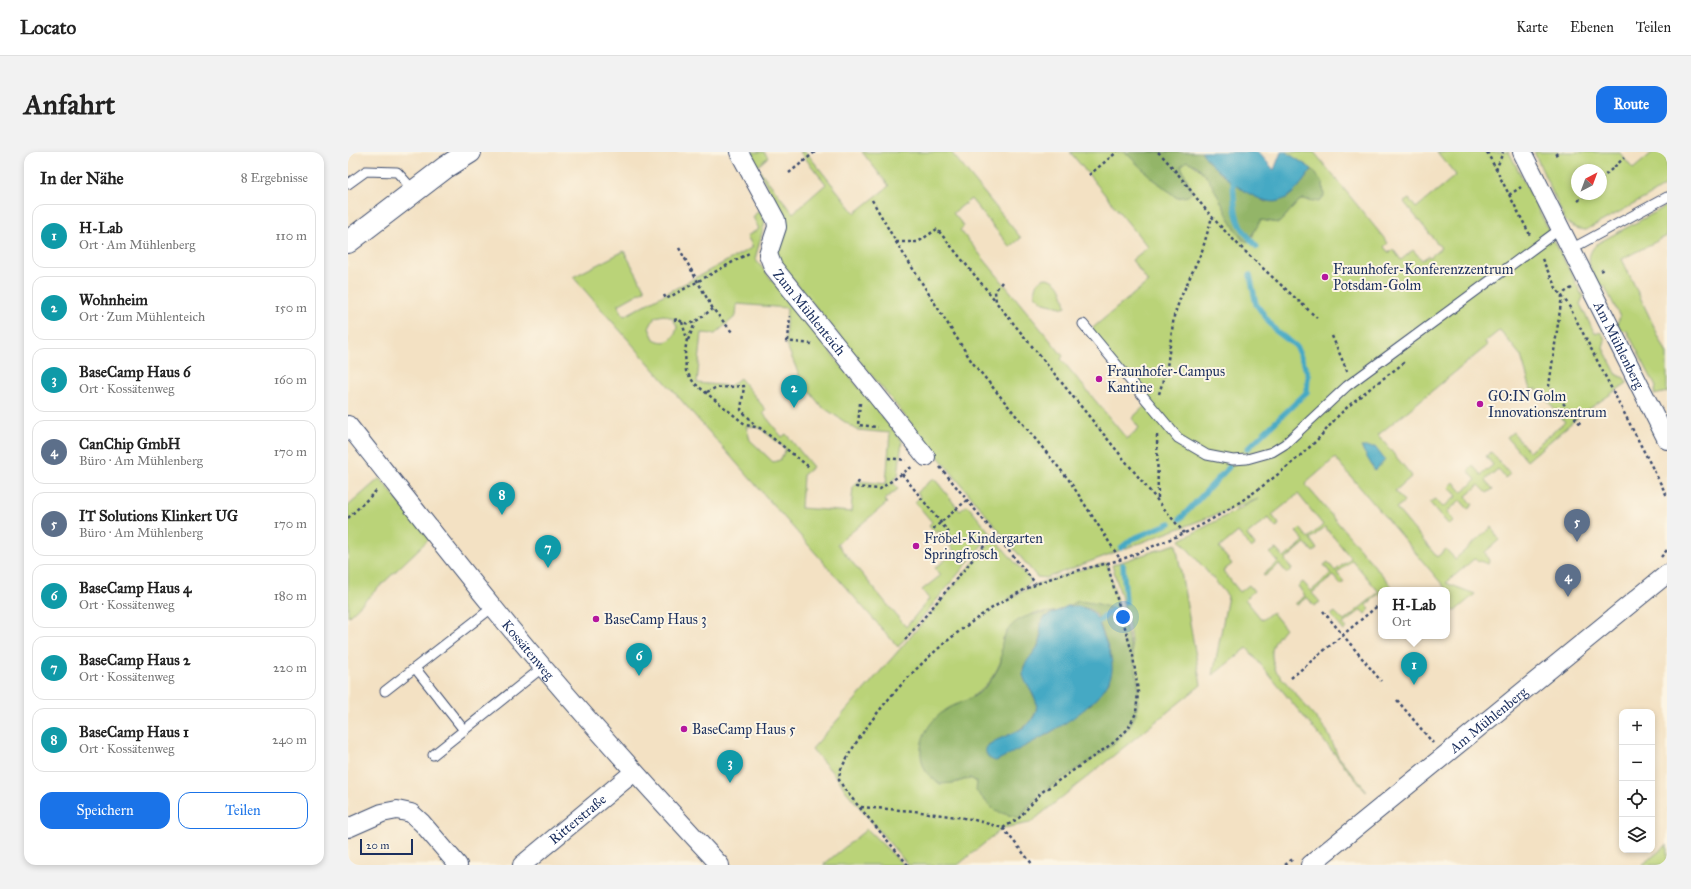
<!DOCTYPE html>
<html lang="de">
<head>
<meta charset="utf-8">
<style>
	body { margin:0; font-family:"IM FELL Great Primer",serif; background:#f2f2f2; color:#222 }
	.controls { position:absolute; right:12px; bottom:12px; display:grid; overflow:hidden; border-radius:8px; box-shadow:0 2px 6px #0003 }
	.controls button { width:36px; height:36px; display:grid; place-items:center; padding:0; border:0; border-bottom:1px solid #e0e0e0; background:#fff; color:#222; font:20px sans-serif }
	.compass { position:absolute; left:1223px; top:12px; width:36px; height:36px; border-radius:50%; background:#fff; box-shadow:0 2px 6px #0003; rotate:41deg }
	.scale { position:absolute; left:12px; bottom:10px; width:53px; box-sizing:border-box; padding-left:4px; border:2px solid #1b2f5e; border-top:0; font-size:11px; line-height:14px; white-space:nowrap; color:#1b2f5e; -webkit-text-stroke:3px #fcf5e5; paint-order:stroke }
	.you { position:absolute; left:775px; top:465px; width:14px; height:14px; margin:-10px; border:3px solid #fff; border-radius:50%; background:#1a73e8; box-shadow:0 0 0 6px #1a73e833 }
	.badge { display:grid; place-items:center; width:26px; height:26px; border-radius:50%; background:#1a73e8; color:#fff; font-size:13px; font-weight:700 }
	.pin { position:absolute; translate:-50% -33px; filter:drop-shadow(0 1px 2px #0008) }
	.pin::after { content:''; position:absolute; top:21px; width:14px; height:12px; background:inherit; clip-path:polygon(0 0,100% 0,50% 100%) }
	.popup { position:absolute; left:1030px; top:435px; width:72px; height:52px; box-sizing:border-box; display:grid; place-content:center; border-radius:8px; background:#fff; filter:drop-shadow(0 1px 3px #0005); font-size:13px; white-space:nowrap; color:#767676 }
	.popup b { font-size:15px; color:#222 }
	.popup::after { content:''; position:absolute; left:50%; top:100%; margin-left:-8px; border:8px solid transparent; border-top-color:#fff }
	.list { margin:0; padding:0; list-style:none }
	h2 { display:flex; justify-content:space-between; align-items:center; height:52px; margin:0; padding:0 16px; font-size:17px }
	h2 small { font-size:13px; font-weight:400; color:#767676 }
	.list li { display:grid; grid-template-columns:26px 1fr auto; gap:12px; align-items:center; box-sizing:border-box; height:64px; margin:0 8px 8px; padding:0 8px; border:1px solid #e0e0e0; border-radius:12px }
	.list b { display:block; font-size:15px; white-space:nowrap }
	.list p { margin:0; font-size:13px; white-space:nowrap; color:#767676 }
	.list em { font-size:13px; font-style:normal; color:#767676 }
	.actions { display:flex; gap:8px; padding:12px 16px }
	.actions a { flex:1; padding:9px 0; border:1px solid #1a73e8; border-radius:12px; text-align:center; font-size:14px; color:#1a73e8 }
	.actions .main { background:#1a73e8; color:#fff }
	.icon { flex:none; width:22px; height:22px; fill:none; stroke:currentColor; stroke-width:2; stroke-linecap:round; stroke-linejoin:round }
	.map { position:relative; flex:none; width:1319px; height:713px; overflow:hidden; border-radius:12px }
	header { display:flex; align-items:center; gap:24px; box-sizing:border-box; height:56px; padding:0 20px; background:#fff; border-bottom:1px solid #e0e0e0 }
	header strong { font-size:19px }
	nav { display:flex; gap:22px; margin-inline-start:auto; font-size:14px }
	.intro { display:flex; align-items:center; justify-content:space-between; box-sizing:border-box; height:96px; padding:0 24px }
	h1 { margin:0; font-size:28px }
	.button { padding:10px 18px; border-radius:12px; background:#1a73e8; color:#fff; font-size:14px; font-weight:700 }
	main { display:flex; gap:24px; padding:0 24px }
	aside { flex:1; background:#fff; border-radius:12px; box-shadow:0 2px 6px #0003 }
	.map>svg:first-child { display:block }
	.green { fill:#bad378; stroke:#6a816b; fill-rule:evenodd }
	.forest { fill:#93b568; stroke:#577263 }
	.water { fill:#44a9c4; stroke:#306c91 }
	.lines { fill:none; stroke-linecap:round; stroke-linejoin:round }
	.stream { stroke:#44a9c4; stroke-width:5.5 }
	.service-casing { stroke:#3b4a6d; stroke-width:11 }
	.minor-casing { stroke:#3b4a6d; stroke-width:20 }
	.tertiary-casing { stroke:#3b4a6d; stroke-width:24 }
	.path { stroke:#3b4a6d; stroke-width:2.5; stroke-dasharray:3 3; stroke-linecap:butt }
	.service { stroke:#fff; stroke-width:9 }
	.minor { stroke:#fff; stroke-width:18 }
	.tertiary { stroke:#fff; stroke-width:22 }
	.poi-dot { fill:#b5179e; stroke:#fcf5e5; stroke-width:1.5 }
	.labels { text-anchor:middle; stroke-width:4; stroke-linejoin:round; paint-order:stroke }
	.poi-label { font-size:14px; fill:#1b2f5e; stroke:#fcf5e5; text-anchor:start }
	.street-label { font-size:14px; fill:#1b2f5e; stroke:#fcf5e5 }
</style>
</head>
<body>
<header>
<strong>Locato</strong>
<nav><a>Karte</a><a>Ebenen</a><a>Teilen</a></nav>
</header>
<div class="intro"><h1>Anfahrt</h1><a class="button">Route</a></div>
<main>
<aside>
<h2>In der Nähe<small>8 Ergebnisse</small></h2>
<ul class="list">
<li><span class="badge" style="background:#0f9aa8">1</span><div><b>H-Lab</b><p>Ort · Am Mühlenberg</p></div><em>110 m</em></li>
<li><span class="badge" style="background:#0f9aa8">2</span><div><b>Wohnheim</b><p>Ort · Zum Mühlenteich</p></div><em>150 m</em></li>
<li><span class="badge" style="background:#0f9aa8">3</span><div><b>BaseCamp Haus 6</b><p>Ort · Kossätenweg</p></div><em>160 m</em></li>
<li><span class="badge" style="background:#5c6f8a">4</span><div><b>CanChip GmbH</b><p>Büro · Am Mühlenberg</p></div><em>170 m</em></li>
<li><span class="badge" style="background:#5c6f8a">5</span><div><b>IT Solutions Klinkert UG</b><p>Büro · Am Mühlenberg</p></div><em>170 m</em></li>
<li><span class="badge" style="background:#0f9aa8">6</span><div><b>BaseCamp Haus 4</b><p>Ort · Kossätenweg</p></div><em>180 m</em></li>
<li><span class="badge" style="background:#0f9aa8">7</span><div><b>BaseCamp Haus 2</b><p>Ort · Kossätenweg</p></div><em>220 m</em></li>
<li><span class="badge" style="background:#0f9aa8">8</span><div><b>BaseCamp Haus 1</b><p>Ort · Kossätenweg</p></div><em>240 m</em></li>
</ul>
<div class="actions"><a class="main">Speichern</a><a>Teilen</a></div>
</aside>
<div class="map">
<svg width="1319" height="713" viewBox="0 0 1319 713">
	<rect width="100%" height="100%" fill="#fcf5e5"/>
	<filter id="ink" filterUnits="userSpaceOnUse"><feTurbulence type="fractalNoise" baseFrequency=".025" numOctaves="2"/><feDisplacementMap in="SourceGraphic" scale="8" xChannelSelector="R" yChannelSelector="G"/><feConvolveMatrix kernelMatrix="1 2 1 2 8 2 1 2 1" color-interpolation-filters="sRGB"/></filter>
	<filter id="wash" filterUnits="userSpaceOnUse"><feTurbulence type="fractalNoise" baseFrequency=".012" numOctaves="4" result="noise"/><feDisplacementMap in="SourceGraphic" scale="16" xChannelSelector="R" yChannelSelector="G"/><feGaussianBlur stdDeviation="0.9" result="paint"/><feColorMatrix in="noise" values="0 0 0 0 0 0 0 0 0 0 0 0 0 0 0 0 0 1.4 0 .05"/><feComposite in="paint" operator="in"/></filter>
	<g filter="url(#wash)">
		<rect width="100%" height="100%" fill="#f3e1c3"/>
		<g class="green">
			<path d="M400,0h16l4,5 -11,10 36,46 33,-29 -26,-32h6l49,61 34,-27 -27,-34h89l70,86 -11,9 -39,-48 -18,14 11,13 -4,4 103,126 -2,3 66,80 12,-11 -7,-10 16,-15 -59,-72 59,-49 -16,-22 16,-13 -78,-95h55l26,25 26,21 15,-7 -11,-25 6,-5c31,15 37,54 56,80l10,-5 3,-10 5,-6 18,3 20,-22 4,-2 6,2 5,-30 -28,-19h28l74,91 -4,4 5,6 4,-4 8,11 12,-10 9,10 6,-4 2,1 11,-9 -37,-46 5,-3 7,9 40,-33 -19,-23h72l74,145 -3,7 14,28 8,1 3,8 -2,7 14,27 7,3 3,5 -44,30 -56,48 -20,-24 6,-5 16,20 36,-30 -28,-33 -6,1 -10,-34 -21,-26 -15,12 2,4 -109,89 34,41 -17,15 9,11 -8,6 41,49 9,-8 9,10 37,-32 7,13 -14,12 4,9 -1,3 -14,-5 -28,24 29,11 -20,17 -8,-1v-9l4,-4 -4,-7 -112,-132 -30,26 90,106h-14v6l-2,-2 -13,11 4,4 -5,5 -4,-4 -18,14 4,4 -3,3 -13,-16 4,-3 9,9 35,-29 -27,-32 -15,13 7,9 -3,3 -8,-9 -21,17 8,9 -6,4 -7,-9 -10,8 -2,-1 10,-8 -7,-10 5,-4 8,9 20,-17 -7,-9 4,-3 7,9 16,-13 -26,-31 -15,12 7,10 -4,3 -8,-9 -20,17 7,9 -5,4 -8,-9 -14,12 -2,-1 15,-13 -8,-9 6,-4 8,9 20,-17 -8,-9 4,-4 8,10 15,-13 -25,-31 -26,21 7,9 -3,4 -8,-10 -21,17 8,10 -4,3 -13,-16 -19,16 13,16 -9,7 17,21 9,-7 5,6 -9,8 17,21 10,-8 13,16c-13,16 -17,23 -9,43l51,60 11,25 29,35 -1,1 -119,-144 -34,27 15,-79 -48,-56 78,-41 -212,79 -9,-1 -260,-317 -1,-4 9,-34 -1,-6z"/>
			<path d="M1186,0h85l14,17 20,-17h14v32l-20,13 -61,33c-10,-1 -14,-3 -21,-10zM1229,18h24v24h-24z"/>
			<path d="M1319,54v30l-45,23 45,95v38l-13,3 2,-8 -29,-56 -6,-1 -4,-7 3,-6 -15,-30 -7,-3c-8,-15 -15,-28 0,-41z"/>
			<path d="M411,58l6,12 -10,37 147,182 -4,35 -6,5 6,8 -14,11 3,3 -50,41 69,83 23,-28 -7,-9 19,-15 -6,-7 20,-16 -16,-21 -3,2 -7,-8 3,-3 -17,-20 5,-5 -3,-5 17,-14 26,33 7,-6 24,29 -93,113 -325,-370 51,-26 21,39 -27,15 6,11 129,-69 -6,-11 12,-7 -6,-12zM389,152l50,4 -2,33 17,41 19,24 36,24 33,3 -4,51 -27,-3 -6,5 -2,26 -50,-4 2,-33 10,-8 -27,-33 -4,3 -19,-24 3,-3 -26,-32 -10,8 -33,-3 5,-50 13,1 21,-18zM316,163l8,3 5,8c-1,13 -11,20 -23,13l-5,-11 6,-11zM398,274l14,2 26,21 -6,11 -7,2 -23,-22z"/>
			<path d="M698,126c15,2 17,16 20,28l-1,2 -21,-5 -9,-8c-1,-9 2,-15 11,-17z"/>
			<polygon points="1143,300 1162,322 1157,326 1150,317 1137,328 1145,337 1139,341 1131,333 1118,344 1125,353 1120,357 1112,348 1099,360 1106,369 1101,373 1082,351 1087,347 1095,355 1109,344 1101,335 1106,330 1114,340 1128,328 1120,319 1125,314 1133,323 1145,313 1138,304"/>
			<polygon points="32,326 81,387 0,465 0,354"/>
			<path d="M646,386l38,44 -28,20 32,-18 36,-12 35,-9 15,55 -9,-8 -35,-9 -23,11 -21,1 -31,25c-1,8 0,18 -3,25 -10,23 -28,37 -51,45l5,75 16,-5 7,4c10,28 14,27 42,36l23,-26 71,-49 15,-14 8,-16 2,-21 -10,-72 -16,-55 64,-21 25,141 -171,138 -27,5 -45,37h-50l-63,-75 -6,-10 -27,-31 88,-100z"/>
			<polygon points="519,677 556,713 475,713"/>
			<polygon points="1319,693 1319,713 1294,713"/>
		</g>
		<g class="forest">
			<path d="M777,0h77l20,23 43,27 37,-19 10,-14 11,14 1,13 -5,6 -16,-3 -4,2 -20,22 -18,-3 -13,22c-16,-4 -31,-60 -50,-75 -3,-3 -8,-4 -11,-6l-6,5 11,26 -4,4 -11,2 -26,-21z"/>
			<path d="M730,449c14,2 36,3 44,17 5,7 6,21 9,29 5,20 11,46 5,66 -11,36 -68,57 -94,80 -9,7 -16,16 -23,25l-24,-7 -19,-20 1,-9 -7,-4 -16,5 -14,1c-4,-3 -11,-8 -14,-12 -13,-25 0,-51 23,-64 11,-6 25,-9 34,-19 6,-5 16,-20 18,-28 1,-7 -1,-17 3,-24 9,-21 30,-24 51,-25l-10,5 -5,7 1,15 -6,13 -11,14 -1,9 14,27 -1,10 -6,10 -13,9 -29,14 59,-10 44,-31 18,-22 2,-24 -14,-43 -7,-6 -22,-3z"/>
		</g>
		<g class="water">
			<path d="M854,0h56l16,18 7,-18h5l26,17c-9,12 -18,28 -33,32 -20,7 -67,-31 -77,-49z"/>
			<polygon points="1013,295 1027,295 1037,308 1027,319"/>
			<path d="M720,454c23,1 27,4 34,26 4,11 11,25 10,38 -4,38 -85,75 -116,91 -8,-1 -15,-11 -6,-17 14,-10 41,-12 46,-33 4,-14 -11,-24 -13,-37 -1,-13 15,-22 18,-35 0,-4 -1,-11 -1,-15l5,-7z"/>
		</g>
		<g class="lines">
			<g class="stream">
				<path d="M885,30c2,33 1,40 24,65"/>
				<polyline points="899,297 959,240 960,221 948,194 928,179 908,152 902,123"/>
				<polyline points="832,367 881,315"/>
				<polyline points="773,396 784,387 822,371"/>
				<polyline points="775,413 778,450"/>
				<polyline points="751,469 765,458"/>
			</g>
		</g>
	</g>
	<g filter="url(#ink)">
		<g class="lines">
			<defs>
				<g id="service">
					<polyline points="0,32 18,19 49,20 66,39"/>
					<polyline points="1223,97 1319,45"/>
					<polyline points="735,172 830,286 859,303 885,308 899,307 924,300 937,292 999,234 1212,77"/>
					<polyline points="67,516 116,578"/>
					<polyline points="37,539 145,455"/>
					<polyline points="85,603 195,515"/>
				</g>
				<g id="minor">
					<path id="s1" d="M391,0l37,68 1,7 -9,27 5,13 153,190"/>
					<path id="s2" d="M1174,0l145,288"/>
					<path id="s3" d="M0,273c48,60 96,122 145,182 72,89 149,174 227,258"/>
					<polyline points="0,676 34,661 49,658 63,661 74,671 110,713"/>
					<path id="s4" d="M174,713l112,-93"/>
					<path id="s5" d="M962,713l357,-291"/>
				</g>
				<polyline id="tertiary" points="0,90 98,15 122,0"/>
			</defs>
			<use href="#service" class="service-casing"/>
			<use href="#minor" class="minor-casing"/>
			<use href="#tertiary" class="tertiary-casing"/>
			<g class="path">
				<path d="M810,0c21,20 36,45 55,66 32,36 69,67 104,100"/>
				<polyline points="1139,0 1182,83"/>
				<polyline points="1207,3 1211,0"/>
				<polyline points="1148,18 1155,0"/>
				<polyline points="441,21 467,0"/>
				<polyline points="741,23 769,0"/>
				<polyline points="1253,27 1276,6"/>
				<polyline points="1161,43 1173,35"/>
				<polyline points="524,48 548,90 624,210 721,328 772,407"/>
				<polyline points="1230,49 1238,42"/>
				<polyline points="548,90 570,90 589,77 647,148"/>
				<polyline points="331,96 365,157 384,180"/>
				<polyline points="1194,107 1209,138 1220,152 1319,344"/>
				<polyline points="1253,119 1258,116"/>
				<polyline points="654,130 647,139 648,150 836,381"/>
				<polyline points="1224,136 1217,140 1214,144 1201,234 1234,274"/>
				<polyline points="316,143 318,147 403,100"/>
				<path d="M326,168l4,-1c13,12 23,-3 35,-10"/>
				<polyline points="334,170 339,187 337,200 338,219 346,231 398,273 412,276 461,315"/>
				<polyline points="984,184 999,219"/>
				<polyline points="340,188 347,171"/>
				<polyline points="437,189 464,192"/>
				<polyline points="440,189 442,164"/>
				<polyline points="359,240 367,236 396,234 393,258 403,268 407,275"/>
				<polyline points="811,242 819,215 826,164 832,147 854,99 864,65"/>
				<polyline points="512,251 510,273 530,275"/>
				<polyline points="809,283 810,348"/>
				<polyline points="540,306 558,308"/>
				<polyline points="592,315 688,432"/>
				<polyline points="554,322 602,382 597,387"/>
				<polyline points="511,329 508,335 532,337 565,314"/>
				<polyline points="0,366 30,337"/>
				<polyline points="585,377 619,348"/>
				<polyline points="1313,405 1319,398"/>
				<polyline points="975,459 1033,529"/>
				<polyline points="557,488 647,381"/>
				<polyline points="943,526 1033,451"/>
				<polyline points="1049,548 1085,591"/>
				<polyline points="513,655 566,659 623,667 655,676 685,713"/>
				<polyline points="655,676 671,666 694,640 765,591 780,577 788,561 790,540 785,504 759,411"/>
				<path d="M560,713l-63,-75 -6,-10 1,-9c38,-75 119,-153 197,-187 26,-12 55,-16 82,-24 13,-4 25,-10 37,-15 16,-7 33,-13 49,-22 40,-22 76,-49 109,-80 9,-9 16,-18 24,-27 20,-20 45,-37 67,-54"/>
				<polyline points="937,713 946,706"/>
			</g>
			<use href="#service" class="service"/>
			<use href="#minor" class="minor"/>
			<use href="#tertiary" class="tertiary"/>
		</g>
	</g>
	<g class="poi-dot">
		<circle cx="977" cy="125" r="4"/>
		<circle cx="751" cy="227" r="4"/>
		<circle cx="1132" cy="252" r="4"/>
		<circle cx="568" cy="394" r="4"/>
		<circle cx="248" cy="467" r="4"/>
		<circle cx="336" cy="577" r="4"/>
	</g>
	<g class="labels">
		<g class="poi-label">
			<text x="985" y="122">Fraunhofer-Konferenzzentrum<tspan x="985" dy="16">Potsdam-Golm</tspan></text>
			<text x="759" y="224">Fraunhofer-Campus<tspan x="759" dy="16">Kantine</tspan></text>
			<text x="1140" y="249">GO:IN Golm<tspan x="1140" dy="16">Innovationszentrum</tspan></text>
			<text x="576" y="391">Fröbel-Kindergarten<tspan x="576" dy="16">Springfrosch</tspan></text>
			<text x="256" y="472">BaseCamp Haus 3</text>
			<text x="344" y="582">BaseCamp Haus 5</text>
		</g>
		<g class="street-label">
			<text dy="5" stroke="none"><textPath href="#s1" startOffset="185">Zum Mühlenteich</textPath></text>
			<text dy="5" stroke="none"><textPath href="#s2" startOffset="216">Am Mühlenberg</textPath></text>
			<text dy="5" stroke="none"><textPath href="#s3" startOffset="288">Kossätenweg</textPath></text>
			<text dy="5" stroke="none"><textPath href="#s5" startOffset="230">Am Mühlenberg</textPath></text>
			<text dy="5" stroke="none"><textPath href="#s4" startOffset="72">Ritterstraße</textPath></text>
		</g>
	</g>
</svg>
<div class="controls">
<button>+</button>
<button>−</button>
<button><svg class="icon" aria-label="locate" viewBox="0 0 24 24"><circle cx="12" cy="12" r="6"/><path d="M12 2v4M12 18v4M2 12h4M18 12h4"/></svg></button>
<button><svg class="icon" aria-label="layers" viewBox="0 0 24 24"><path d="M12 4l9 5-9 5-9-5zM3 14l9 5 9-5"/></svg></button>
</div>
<svg class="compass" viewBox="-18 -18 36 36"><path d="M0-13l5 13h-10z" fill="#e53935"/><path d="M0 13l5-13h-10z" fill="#767676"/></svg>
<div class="scale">20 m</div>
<div class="you"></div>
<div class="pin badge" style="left:1066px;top:533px;background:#0f9aa8">1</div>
<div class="popup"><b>H-Lab</b>Ort</div>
<div class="pin badge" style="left:446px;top:256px;background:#0f9aa8">2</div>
<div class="pin badge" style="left:382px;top:631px;background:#0f9aa8">3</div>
<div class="pin badge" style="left:1220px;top:445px;background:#5c6f8a">4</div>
<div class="pin badge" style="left:1229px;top:390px;background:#5c6f8a">5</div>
<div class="pin badge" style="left:291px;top:524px;background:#0f9aa8">6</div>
<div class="pin badge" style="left:200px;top:416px;background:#0f9aa8">7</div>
<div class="pin badge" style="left:154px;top:363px;background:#0f9aa8">8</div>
</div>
</main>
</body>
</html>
